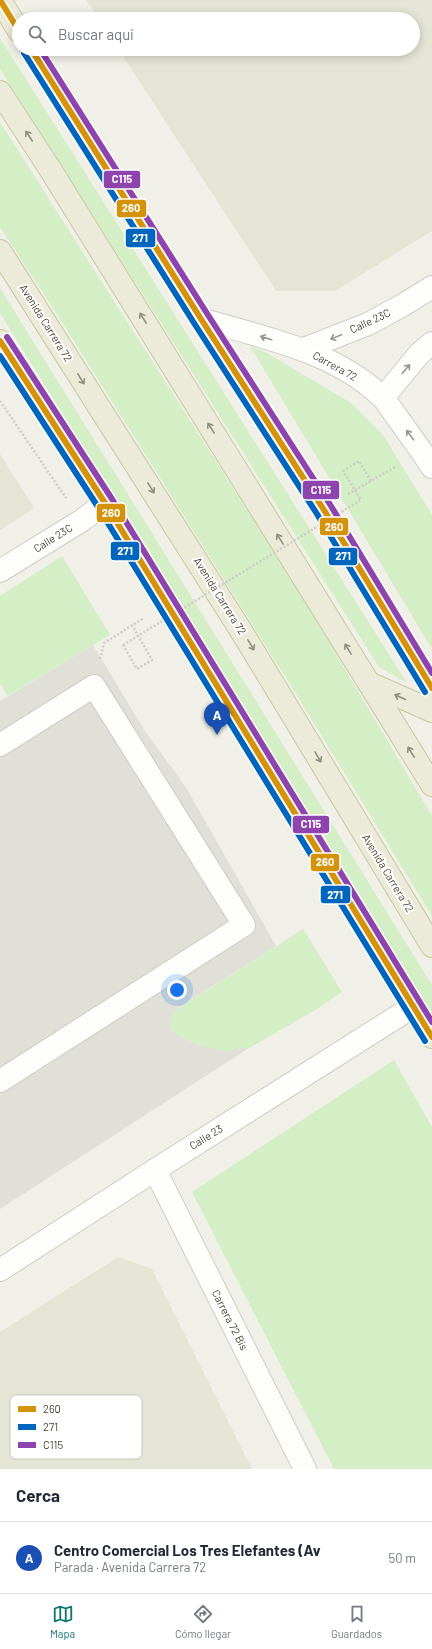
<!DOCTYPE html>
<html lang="es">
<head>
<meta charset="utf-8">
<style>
	body { margin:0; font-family:Barlow,sans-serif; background:#f6f6f7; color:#1f2937 }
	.you { position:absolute; left:177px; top:990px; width:14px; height:14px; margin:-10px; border:3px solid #fff; border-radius:50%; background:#1a73e8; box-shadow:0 0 0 6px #1a73e833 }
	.badge { display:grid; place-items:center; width:26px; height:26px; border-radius:50%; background:#0f766e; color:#fff; font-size:13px; font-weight:700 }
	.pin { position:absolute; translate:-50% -33px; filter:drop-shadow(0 1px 2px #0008) }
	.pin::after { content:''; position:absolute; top:21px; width:14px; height:12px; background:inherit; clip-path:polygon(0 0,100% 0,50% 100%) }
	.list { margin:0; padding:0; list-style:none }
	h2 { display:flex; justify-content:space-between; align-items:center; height:52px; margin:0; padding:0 16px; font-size:17px }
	h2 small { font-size:13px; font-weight:400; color:#747a83 }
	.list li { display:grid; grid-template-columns:26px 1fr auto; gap:12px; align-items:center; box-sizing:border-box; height:72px; padding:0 16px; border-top:1px solid #e0e1e3 }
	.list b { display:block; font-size:15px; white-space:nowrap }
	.list p { margin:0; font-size:13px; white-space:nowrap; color:#747a83 }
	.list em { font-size:13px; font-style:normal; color:#747a83 }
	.icon { flex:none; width:22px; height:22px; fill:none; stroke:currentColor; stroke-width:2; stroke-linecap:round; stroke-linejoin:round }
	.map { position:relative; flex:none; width:432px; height:1469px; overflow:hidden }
	.search { position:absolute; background:#fff; box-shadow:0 2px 10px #0003; left:12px; right:12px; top:12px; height:44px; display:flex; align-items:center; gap:10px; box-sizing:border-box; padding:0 14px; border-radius:22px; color:#747a83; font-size:15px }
	.sheet { height:124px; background:#fff }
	nav { display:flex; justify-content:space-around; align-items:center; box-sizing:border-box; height:56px; border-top:1px solid #e0e1e3; background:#fff; font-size:11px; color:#747a83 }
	nav a { display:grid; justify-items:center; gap:2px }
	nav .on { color:#0f766e }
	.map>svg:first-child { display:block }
	.residential { fill:#e5e5d5 }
	.green { fill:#d4eec5 }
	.parking { fill:#e0dfd8 }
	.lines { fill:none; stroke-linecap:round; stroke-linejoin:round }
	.minor-casing { stroke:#cecec6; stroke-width:24 }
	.highway-casing { stroke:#cbc7a0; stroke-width:24 }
	.path { stroke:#cecec6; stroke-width:2.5; stroke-dasharray:2 2; stroke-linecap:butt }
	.minor { stroke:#fdfdfc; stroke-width:22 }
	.highway { stroke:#ecead8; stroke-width:22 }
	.path-bridge { stroke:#cecec6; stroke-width:2.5; stroke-dasharray:2 2; stroke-linecap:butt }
	.bus-1-casing { stroke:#fff; stroke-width:9 }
	.bus-2-casing { stroke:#fff; stroke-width:9 }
	.bus-3-casing { stroke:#fff; stroke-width:9 }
	.bus-1 { stroke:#d4930a; stroke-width:6 }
	.bus-2 { stroke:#0065bd; stroke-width:6 }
	.bus-3 { stroke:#8e44ad; stroke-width:6 }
	.oneway { stroke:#918f7e }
	.oneway2 { stroke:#99988e }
	.labels { text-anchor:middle; stroke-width:4; stroke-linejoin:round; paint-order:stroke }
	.street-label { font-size:11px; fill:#474534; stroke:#fff }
	.key { fill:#fff; stroke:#c8c7c2; stroke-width:1 }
	.key-label { font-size:11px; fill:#474534 }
	.line-badge { stroke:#fff; stroke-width:1.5 }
	.badge-label { font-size:11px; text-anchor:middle; font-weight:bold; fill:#fff }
</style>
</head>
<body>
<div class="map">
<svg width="432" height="1469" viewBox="0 0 432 1469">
	<rect width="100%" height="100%" fill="#f0f0e8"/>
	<g class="residential">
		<polygon points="86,0 432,0 432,231 335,291 276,291 118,49 413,49 413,19 99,19"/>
		<polygon points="0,454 34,508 0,530"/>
		<polygon points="118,1257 152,1269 252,1469 0,1469 0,1332"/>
	</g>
	<g class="green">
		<polygon points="0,38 407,683 379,667 0,69"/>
		<polygon points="0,122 301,595 432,816 432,916 293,689 60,319 0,227"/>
		<polygon points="0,288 432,985 432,1013 0,313"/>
		<polygon points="250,346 267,353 351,403 383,435 432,515 432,649"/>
		<polygon points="62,556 110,635 7,696 0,683 0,596"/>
		<path d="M303,929l39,63 -25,17 -68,39 -25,3 -26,-6 -23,-11 -5,-7c2,-13 5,-18 17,-24z"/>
		<polygon points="394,1060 432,1127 432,1469 334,1469 192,1192"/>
	</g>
	<polygon class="parking" points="93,645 145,731 187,789 276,946 178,1008 172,1018 170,1027 175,1034 198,1045 224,1051 249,1048 0,1209 0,701"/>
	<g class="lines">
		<defs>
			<g id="minor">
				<path d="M201,319c62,19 133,31 182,79 5,5 9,13 14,19 12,17 24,33 35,50"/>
				<polyline points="304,349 368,324 403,305 432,287"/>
				<polyline points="383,398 419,354 432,343"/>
				<polyline points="0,571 81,521 105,503"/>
				<polyline points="0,745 94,686 244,925 0,1081"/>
				<polyline points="155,1170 305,1469"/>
				<polyline points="0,1270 155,1170 414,1006"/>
			</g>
			<g id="highway">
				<polyline points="0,0 19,31"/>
				<polyline points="31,49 201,319 324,510 432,688"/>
				<polyline points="0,92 50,169 432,785"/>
				<polyline points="0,251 245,637 432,946"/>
				<polyline points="0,341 105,503 432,1037"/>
				<polyline points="369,683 432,711"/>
			</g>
		</defs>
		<use href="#minor" class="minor-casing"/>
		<use href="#highway" class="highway-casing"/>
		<g class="path">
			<polyline points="0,401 66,498"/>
			<polyline points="343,471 359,461 371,481"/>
			<polyline points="348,494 397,466"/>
			<polyline points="123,645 137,669 152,660 132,625"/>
			<polyline points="100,659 104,643 144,618"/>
		</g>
		<use href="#minor" class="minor"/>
		<use href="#highway" class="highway"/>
		<polyline class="path-bridge" points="123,645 361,500 343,471"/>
		<defs>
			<g id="bus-1">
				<polyline points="0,0 19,31"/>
				<polyline points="31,49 201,319 324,510 432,688"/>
				<polyline points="0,341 105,503 432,1037"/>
			</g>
			<g id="bus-2">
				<polyline points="24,53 194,323 317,514 425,692"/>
				<polyline points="0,356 98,507 425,1041"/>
			</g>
			<g id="bus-3">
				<polyline points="40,49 208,315 331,506 432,673"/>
				<polyline points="7,337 112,499 432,1022"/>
			</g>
		</defs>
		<use href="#bus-1" class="bus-1-casing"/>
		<use href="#bus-2" class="bus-2-casing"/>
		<use href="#bus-3" class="bus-3-casing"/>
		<use href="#bus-1" class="bus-1"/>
		<use href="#bus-2" class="bus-2"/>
		<use href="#bus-3" class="bus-3"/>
	</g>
	<defs><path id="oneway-shaft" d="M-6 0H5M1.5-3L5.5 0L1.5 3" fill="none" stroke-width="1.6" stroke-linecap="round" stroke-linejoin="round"/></defs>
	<g class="oneway">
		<use href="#oneway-shaft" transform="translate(29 136) rotate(-123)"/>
		<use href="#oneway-shaft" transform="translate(143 318) rotate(-122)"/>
		<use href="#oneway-shaft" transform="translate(81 379) rotate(58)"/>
		<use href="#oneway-shaft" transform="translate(211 428) rotate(-122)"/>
		<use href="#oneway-shaft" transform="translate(151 488) rotate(58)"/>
		<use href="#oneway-shaft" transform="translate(280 539) rotate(-122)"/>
		<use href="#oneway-shaft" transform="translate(251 645) rotate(59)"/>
		<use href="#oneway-shaft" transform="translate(348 649) rotate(-122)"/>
		<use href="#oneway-shaft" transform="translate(400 697) rotate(-156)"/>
		<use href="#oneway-shaft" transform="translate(411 752) rotate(-122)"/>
		<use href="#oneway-shaft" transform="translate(318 757) rotate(59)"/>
	</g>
	<g class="oneway2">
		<use href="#oneway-shaft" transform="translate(336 337) rotate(158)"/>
		<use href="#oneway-shaft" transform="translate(266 338) rotate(-164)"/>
		<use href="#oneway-shaft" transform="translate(406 369) rotate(-50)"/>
		<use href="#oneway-shaft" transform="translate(410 435) rotate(-127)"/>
	</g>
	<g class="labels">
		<g class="street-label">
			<text transform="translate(370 321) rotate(-25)" y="4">Calle 23C</text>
			<text transform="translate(46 323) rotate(58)" y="4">Avenida Carrera 72</text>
			<text transform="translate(335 366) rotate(29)" y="4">Carrera 72</text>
			<text transform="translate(53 538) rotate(-32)" y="4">Calle 23C</text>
			<text transform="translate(220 596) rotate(58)" y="4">Avenida Carrera 72</text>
			<text transform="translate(388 873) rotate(59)" y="4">Avenida Carrera 72</text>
			<text transform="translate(206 1137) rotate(-32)" y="4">Calle 23</text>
			<text transform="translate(230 1320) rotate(63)" y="4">Carrera 72 Bis</text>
		</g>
	</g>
	<rect x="10" y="1395" width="132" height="64" rx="6" class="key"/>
	<rect x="18" y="1406" width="18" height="6" fill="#d4930a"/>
	<rect x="18" y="1424" width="18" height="6" fill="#0065bd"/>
	<rect x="18" y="1442" width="18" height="6" fill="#8e44ad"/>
	<g class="key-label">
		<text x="43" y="1413">260</text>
		<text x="43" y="1431">271</text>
		<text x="43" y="1449">C115</text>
	</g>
	<g class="line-badge">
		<rect x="103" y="170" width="38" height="19" rx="4" fill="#8e44ad"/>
		<rect x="116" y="199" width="31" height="19" rx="4" fill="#d4930a"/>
		<rect x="125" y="228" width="31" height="20" rx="4" fill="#0065bd"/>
		<rect x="302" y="480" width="38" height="20" rx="4" fill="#8e44ad"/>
		<rect x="96" y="503" width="30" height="20" rx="4" fill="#d4930a"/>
		<rect x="319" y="517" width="30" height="19" rx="4" fill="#d4930a"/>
		<rect x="110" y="541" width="30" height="20" rx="4" fill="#0065bd"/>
		<rect x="328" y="547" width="30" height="19" rx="4" fill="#0065bd"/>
		<rect x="292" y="815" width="38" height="19" rx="4" fill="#8e44ad"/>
		<rect x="310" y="853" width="30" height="19" rx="4" fill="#d4930a"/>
		<rect x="320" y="885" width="31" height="19" rx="4" fill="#0065bd"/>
	</g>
	<g class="badge-label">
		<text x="122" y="183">C115</text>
		<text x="131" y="212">260</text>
		<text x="140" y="242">271</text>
		<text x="321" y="494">C115</text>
		<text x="111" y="517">260</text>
		<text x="334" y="531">260</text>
		<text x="125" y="555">271</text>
		<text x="343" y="560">271</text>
		<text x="311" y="828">C115</text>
		<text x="325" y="866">260</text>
		<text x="335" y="899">271</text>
	</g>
</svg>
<div class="you"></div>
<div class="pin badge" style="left:217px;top:735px;background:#1a4fb4">A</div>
<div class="search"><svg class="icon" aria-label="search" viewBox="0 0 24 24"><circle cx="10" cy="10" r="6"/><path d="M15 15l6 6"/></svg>Buscar aquí</div>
</div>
<section class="sheet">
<h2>Cerca<small></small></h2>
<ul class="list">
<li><span class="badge" style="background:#1a4fb4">A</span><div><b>Centro Comercial Los Tres Elefantes (Av</b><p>Parada · Avenida Carrera 72</p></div><em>50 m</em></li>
</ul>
</section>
<nav>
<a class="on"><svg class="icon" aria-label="map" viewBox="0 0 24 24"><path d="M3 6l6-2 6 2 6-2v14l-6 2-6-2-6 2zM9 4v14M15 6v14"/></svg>Mapa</a>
<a><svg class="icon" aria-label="directions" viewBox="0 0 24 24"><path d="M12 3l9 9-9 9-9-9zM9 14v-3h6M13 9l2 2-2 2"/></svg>Cómo llegar</a>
<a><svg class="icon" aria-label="saved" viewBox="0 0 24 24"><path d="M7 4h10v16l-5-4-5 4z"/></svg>Guardados</a>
</nav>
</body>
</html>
